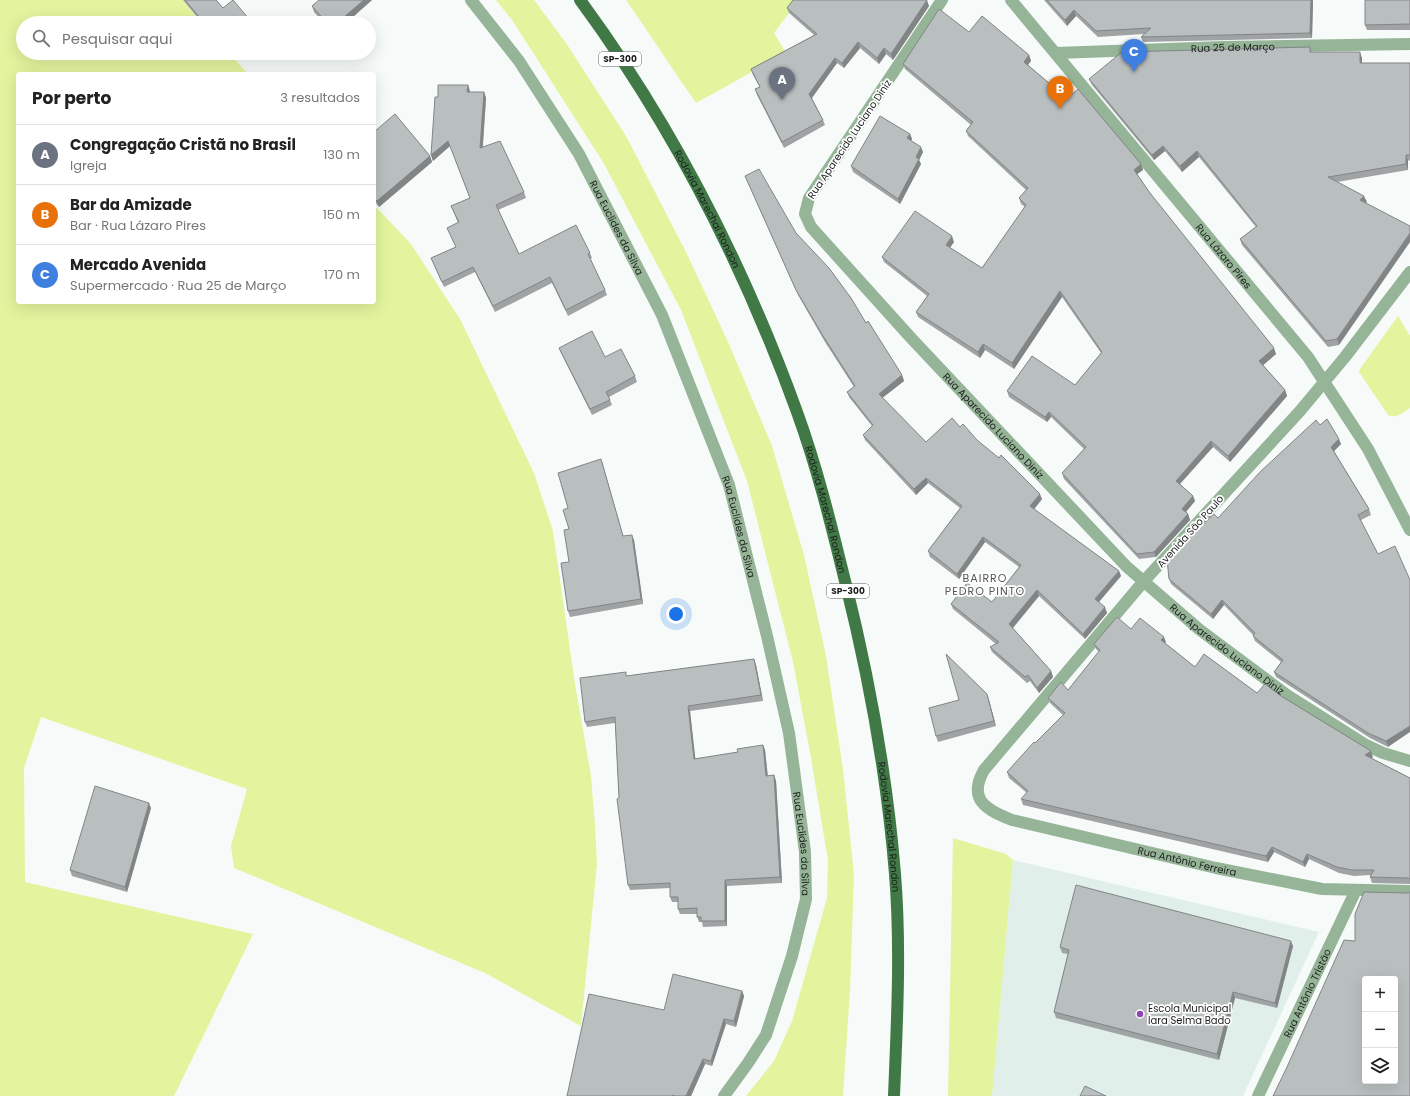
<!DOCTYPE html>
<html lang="pt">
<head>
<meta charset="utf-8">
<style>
	body { margin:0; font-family:Poppins,sans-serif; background:#f6f6f6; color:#222 }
	.controls { position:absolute; right:12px; bottom:12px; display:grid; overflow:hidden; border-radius:4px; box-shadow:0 4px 16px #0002 }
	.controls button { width:36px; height:36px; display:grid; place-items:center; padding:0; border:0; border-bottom:1px solid #e0e0e0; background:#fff; color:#222; font:20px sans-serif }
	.you { position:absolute; left:676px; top:614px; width:14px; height:14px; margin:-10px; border:3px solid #fff; border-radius:50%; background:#1a73e8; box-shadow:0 0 0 6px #1a73e833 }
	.badge { display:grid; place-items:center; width:26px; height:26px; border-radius:50%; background:#9144b5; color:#fff; font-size:13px; font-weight:700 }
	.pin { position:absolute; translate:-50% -33px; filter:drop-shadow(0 1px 2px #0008) }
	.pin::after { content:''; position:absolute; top:21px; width:14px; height:12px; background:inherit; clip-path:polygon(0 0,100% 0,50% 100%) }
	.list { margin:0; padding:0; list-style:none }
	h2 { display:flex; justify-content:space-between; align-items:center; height:52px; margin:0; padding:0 16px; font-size:17px }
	h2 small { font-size:13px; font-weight:400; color:#767676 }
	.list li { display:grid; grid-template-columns:26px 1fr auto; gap:12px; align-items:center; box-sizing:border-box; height:60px; padding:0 16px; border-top:1px solid #e0e0e0 }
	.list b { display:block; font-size:15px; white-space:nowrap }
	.list p { margin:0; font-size:13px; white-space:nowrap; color:#767676 }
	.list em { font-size:13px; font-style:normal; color:#767676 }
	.icon { flex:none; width:22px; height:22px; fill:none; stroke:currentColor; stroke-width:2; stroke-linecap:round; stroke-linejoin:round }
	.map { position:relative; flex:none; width:1410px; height:1096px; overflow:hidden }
	.search { position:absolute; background:#fff; box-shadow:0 4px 16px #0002; left:16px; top:16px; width:360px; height:44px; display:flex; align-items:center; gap:10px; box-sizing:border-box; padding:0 14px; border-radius:22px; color:#767676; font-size:15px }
	.panel { position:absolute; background:#fff; box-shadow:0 4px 16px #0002; left:16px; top:72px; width:360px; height:232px; border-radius:4px }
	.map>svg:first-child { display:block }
	.built { fill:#e1efea }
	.green { fill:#e2f49d }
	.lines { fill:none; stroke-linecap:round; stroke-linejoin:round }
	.minor { stroke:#96b497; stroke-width:12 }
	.primary { stroke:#407946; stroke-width:12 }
	.wall { fill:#9fa3a4 }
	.shaded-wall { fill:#828586 }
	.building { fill:#b9bebf; stroke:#828586; fill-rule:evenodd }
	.poi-dot { fill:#9144b5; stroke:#fff; stroke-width:1.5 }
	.labels { text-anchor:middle; stroke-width:3.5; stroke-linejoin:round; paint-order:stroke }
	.shield { fill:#fff; stroke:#606261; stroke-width:1 }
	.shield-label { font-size:9px; font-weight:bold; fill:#1c1e1d }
	.street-label { font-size:10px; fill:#1c1e1d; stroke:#fff }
	.poi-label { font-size:10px; fill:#1c1e1d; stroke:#fff; text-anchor:start }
	.neighbourhood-label { font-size:11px; letter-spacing:1px; fill:#525654; stroke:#fff }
</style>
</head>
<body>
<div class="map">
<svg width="1410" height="1096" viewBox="0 0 1410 1096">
	<rect width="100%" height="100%" fill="#f6fbf9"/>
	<polygon class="built" points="1013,860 1319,932 1243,1096 992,1096"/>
	<g class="green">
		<polygon points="0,0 183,0 201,23 23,23 23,53 229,53 248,74 18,74 18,302 374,302 374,205 411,244 460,319 534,473 553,531 575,684 591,776 595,825 597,864 581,1026 485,973 234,868 231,846 247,789 41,717 24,768 25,882 253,934 174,1096 0,1096"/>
		<polygon points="496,0 534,0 566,43 626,136 686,252 729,344 772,446 804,555 826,656 843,769 854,875 850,991 843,1096 746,1096 774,1061 792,1021 827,898 828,860 811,758 793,662 747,481 681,310 603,162 512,20"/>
		<path d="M626,0h173l-25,33 12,20 -90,50c-24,-34 -46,-69 -70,-103z"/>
		<path d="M1398,316l12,20v72c-7,5 -14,11 -22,7l-29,-43 1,-3z"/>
		<polygon points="953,838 1006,854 1013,860 992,1096 948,1096"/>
	</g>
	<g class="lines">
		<g class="minor">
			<path id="s1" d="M471,0l48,61 60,93 83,161 67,170 38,151 22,97 16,119 1,47 -14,57 -26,79 -18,28 -24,33"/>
			<path id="s2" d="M942,0l-133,198 -4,16 6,13 101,112 215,228 73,63 87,65 79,50 17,8 27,8"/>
			<path id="s3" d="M1011,0l297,357 60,92 42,81"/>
			<path id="s4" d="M1056,53l167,-6 187,-3"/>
			<path id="s5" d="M1410,272l-65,85 -45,54 -156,170 -160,189c-17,30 3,40 28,50l204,48 106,21 88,2"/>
			<path id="s6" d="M1258,1096l98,-206"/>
		</g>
		<path class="primary" id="s7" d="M580,0c92,125 164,266 217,412 20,55 34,112 48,169 24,96 42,194 50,293 6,74 2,148 -1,222"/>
	</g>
	<g class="wall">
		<polygon points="183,0 216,0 223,8 249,19 250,23 217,23 216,21 214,23 202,23"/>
		<polygon points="319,0 372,0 346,23 324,23 314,12 312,6"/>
		<polygon points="1044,0 1313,0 1312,38 1143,42 1141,37 1144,34 1098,37 1076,16 1067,26"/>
		<polygon points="1410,0 1410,30 1367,30 1365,25"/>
		<polygon points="929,6 893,60 886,54 879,64 860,48 844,68 837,63 812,98 823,120 825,125 784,148 757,95 755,89 760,87 753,75 751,69 814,35 789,13 787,8"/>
		<polygon points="969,32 1029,55 1031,61 1028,65 1056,89 1070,96 1141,164 1143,170 1137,174 1150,193 1276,354 1263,365 1285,390 1287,396 1230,462 1213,447 1180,484 1193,496 1195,501 1186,512 1188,514 1190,520 1156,557 1139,559 1064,479 1062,473 1084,449 1051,417 1047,422 1009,397 1007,391 1075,385 1101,353 1062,297 1014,369 985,350 980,358 918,317 916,312 927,296 884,262 882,257 954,242 950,248 982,268 1025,207 1021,204 1019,198 1026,190 968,136 966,131 971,125 905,69 903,64"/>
		<polygon points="1310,47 1312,52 1362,58 1362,63 1410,63 1410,161 1408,160 1408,170 1337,182 1367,202 1365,203 1339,345 1328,347 1242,245 1240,239 1256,227 1199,157 1182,172 1165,151 1154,160 1092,85 1089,79"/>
		<polygon points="468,85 470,92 484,92 486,98 483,147 524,192 526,198 498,210 519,254 590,253 592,258 590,259 605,290 607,295 568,316 552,283 495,312 475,272 444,287 431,258 456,247 447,228 458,223 451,206 470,198 450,146 433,161 431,155 438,97"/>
		<polygon points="374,132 430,156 432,162 379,207 374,201"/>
		<polygon points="910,134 912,139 911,141 923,152 919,160 921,164 900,204 853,172 851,166"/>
		<polygon points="745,176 796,233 866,323 902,375 904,381 882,398 926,442 960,427 977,440 1042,499 1034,509 1119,571 1121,576 1099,602 1107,613 1085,639 1039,596 1013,628 1051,671 1053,677 1039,693 1030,681 1027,683 992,652 990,647 996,644 953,609 951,604 992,602 1019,567 985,542 959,579 930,557 928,551 960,508 928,483 916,495 865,440 863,435 872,426 849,397 847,392 854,387 825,342 798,295"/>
		<polygon points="559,348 605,357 635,376 637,382 609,397 612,405 592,415 561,353"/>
		<polygon points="1320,425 1341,444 1334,451 1369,509 1371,515 1361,520 1388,747 1370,738 1276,677 1274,672 1281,662 1255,641 1253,636 1253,635 1224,605 1213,619 1171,584 1169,579 1201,526 1218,518"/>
		<polygon points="601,459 623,536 634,540 643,604 570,617 568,611 569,562 568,508"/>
		<polygon points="1131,629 1166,642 1165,643 1195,667 1257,693 1281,696 1373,757 1371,758 1410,778 1410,884 1372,883 1370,877 1371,875 1354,876 1339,873 1309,859 1305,867 1274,852 1268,862 1023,805 1021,799 1027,793 1009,778 1007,772 1063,715 1050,703 1048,698 1068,690 1099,652 1096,649 1094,644"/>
		<polygon points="754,659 756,665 763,701 690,711 695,759 738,752 763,745 765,750 768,776 774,775 776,781 782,883 727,886 727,926 703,927 702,922 699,922 697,917 697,914 680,914 678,909 678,902 672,902 670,897 670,888 630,890 628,885 619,798 615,723 587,727 585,722 627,676"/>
		<polygon points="987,694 996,726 938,742 936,736 959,700"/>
		<polygon points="151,808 127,892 72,876 70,870"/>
		<polygon points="1293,946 1277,1008 1235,998 1219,1060 1056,1018 1054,1012 1068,954 1062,953 1060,947"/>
		<polygon points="742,991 744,996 736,1027 726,1024 712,1066 705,1064 691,1096 567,1096 664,1010"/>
	</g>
	<g class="shaded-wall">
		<polygon points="364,0 372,0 346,23 337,23"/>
		<polygon points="927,0 929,6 893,60 891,54"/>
		<polygon points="1311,0 1313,0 1312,38 1310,33"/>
		<polygon points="1074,10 1076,16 1067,26 1065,20"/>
		<polygon points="214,16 216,21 214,23 206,23"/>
		<polygon points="249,19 250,23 244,23"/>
		<polygon points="858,42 860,48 844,68 842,63"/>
		<polygon points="884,48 886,54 879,64 877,58"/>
		<polygon points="1360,52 1362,58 1362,69 1360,63"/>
		<polygon points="1029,55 1031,61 1026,67 1024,62"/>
		<polygon points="835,58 837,63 811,99 809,94"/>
		<polygon points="468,85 470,91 469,97 467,92"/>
		<polygon points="484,92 486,98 482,154 480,148"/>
		<polygon points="910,134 912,139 909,144 907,138"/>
		<polygon points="448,141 450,146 433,161 431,155"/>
		<polygon points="1163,146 1165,151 1154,160 1152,155"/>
		<polygon points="921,147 923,152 919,160 921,164 900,204 898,199 916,157"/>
		<polygon points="1197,151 1199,157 1182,172 1180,166"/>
		<polygon points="1406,155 1408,160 1408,170 1406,164"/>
		<polygon points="430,156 432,162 379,207 377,201"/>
		<polygon points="1141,164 1143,170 1136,175 1134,170"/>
		<polygon points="1364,196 1367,202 1363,206 1360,200"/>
		<polygon points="1410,233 1410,242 1339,345 1337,339"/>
		<polygon points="952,236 954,242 948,250 946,245"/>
		<polygon points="1060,291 1062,297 1014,369 1012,363"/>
		<polygon points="983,344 985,350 980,358 978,352"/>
		<polygon points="1274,348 1276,354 1261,367 1259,361"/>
		<polygon points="902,375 904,381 881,399 879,394"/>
		<polygon points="1285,390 1287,396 1230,462 1228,456"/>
		<polygon points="1049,412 1051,417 1047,422 1045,417"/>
		<polygon points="1339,439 1341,444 1333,452 1331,447"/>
		<polygon points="1211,441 1213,447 1178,486 1176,481"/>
		<polygon points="601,459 603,465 625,542 623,536"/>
		<polygon points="926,478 928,483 916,495 914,489"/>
		<polygon points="1040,494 1042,499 1032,512 1030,506"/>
		<polygon points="1193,496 1195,501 1184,514 1182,509"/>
		<polygon points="1188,514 1190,520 1156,557 1154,552"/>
		<polygon points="632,535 634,540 643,604 641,599"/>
		<polygon points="983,537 985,542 959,579 957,574"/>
		<polygon points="1119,571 1121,576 1097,604 1095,599"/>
		<polygon points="1037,590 1039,596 1011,630 1009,624"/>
		<polygon points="1222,600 1224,605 1213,619 1211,614"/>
		<polygon points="1105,607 1107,613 1085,639 1083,634"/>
		<polygon points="1164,637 1166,642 1163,645 1161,640"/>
		<polygon points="754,659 756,665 763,701 761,695"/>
		<polygon points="1051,671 1053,677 1039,693 1037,688"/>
		<polygon points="987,694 989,700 996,726 994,721"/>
		<polygon points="688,706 690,711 696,764 694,759"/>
		<polygon points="1410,726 1410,732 1388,747 1386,741"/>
		<polygon points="763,745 765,750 768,782 766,776"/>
		<polygon points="1371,751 1373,757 1367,761 1365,755"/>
		<polygon points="774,775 776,781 782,883 780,877"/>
		<polygon points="149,803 151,808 127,892 125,887"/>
		<polygon points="1272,847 1274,852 1268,862 1266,856"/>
		<polygon points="1307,854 1309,859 1305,867 1303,862"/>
		<polygon points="725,880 727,886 727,926 725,921"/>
		<polygon points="1291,941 1293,946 1277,1008 1275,1003"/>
		<polygon points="742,991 744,996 736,1027 734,1021"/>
		<polygon points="1233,992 1235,998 1219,1060 1217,1054"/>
		<polygon points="724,1019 726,1024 712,1066 711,1061"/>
		<polygon points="703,1059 705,1064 691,1096 686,1096"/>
	</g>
	<g class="building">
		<polygon points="185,0 216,0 223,8 233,0 249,19 244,23 220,23 214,16 206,23 204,23"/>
		<polygon points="319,0 364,0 337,23 327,23 312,6"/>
		<polygon points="793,0 927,0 891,54 884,48 877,58 858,42 842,63 835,58 809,94 823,120 782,142 755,89 760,87 751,69 817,34 787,8"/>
		<polygon points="1047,0 1311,0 1310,33 1141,37 1151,28 1096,31 1074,10 1065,20"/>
		<polygon points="1365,0 1410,0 1410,24 1365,25"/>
		<polygon points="939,9 969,32 982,16 1029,55 1024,62 1056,89 1060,84 1070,96 1078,89 1141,164 1134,170 1150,193 1274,348 1259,361 1285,390 1228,456 1211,441 1176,481 1193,496 1182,509 1188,514 1154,552 1137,554 1062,473 1086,447 1049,412 1045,417 1007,391 1032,356 1075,385 1102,352 1060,291 1012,363 983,344 978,352 916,312 929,294 882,257 915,211 952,236 946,245 982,268 1026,205 1019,198 1028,188 966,131 973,122 903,64"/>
		<polygon points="1310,47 1310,52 1360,52 1360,63 1410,63 1410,155 1406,155 1406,164 1328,177 1364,196 1360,200 1410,226 1410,233 1337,339 1326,341 1240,239 1257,226 1197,151 1180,166 1163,146 1152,155 1089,79 1122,52"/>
		<polygon points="438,85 468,85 467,92 484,92 480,148 500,141 524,192 496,205 519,254 576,225 590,253 588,254 605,290 566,310 550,277 493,306 473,267 442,282 431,258 456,247 447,228 459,222 451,206 470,198 448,141 431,155 435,97 438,97"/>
		<polygon points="395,114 430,156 377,201 374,198 374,132"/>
		<polygon points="880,116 910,134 907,138 921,147 916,157 919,159 898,199 851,166"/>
		<polygon points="759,169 796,233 829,268 851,298 866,323 868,321 902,375 879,394 926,442 952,418 960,427 963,424 977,440 999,458 1001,455 1040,494 1030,506 1119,571 1095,599 1105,607 1083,634 1037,590 1009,624 1051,671 1037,688 1028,675 1025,677 990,647 999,642 951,604 967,583 992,602 1021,565 983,537 957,574 928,551 962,506 926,478 914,489 863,435 873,425 847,392 855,386 823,336 796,290 745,176"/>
		<polygon points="592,331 605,357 621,349 635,376 606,392 610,400 590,409 559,348"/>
		<polygon points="1327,419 1339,439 1331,447 1369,509 1358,515 1378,554 1395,546 1410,580 1410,726 1386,741 1368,733 1274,672 1283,660 1253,636 1255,633 1222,600 1211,614 1169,579 1167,559 1199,525 1201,526 1214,514 1218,518 1260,472 1316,420 1320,425"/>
		<polygon points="601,459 623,536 632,535 641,599 568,611 561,563 569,562 564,530 569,529 563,510 568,508 558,473"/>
		<polygon points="1117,617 1131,629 1140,618 1164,637 1161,640 1195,667 1204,654 1257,693 1265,684 1281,696 1371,751 1365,755 1410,778 1410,879 1408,878 1370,877 1374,870 1352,870 1337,867 1307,854 1303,862 1272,847 1266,856 1021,799 1028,791 1007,772 1034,742 1035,743 1065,713 1048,698 1061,682 1068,690 1100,650 1094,644"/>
		<polygon points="946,654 987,694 994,721 936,736 929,708 959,700"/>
		<polygon points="754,659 761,695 688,706 694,759 738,752 737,749 763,745 766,776 774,775 780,877 725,880 725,921 701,921 701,917 697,917 697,908 678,909 678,897 670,897 670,883 628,885 617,799 619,798 615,717 585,722 580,678 626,672 626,676"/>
		<polygon points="95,786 149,803 125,887 70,870"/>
		<polygon points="1076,885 1291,941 1275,1003 1233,992 1217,1054 1054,1012 1069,950 1060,947"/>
		<path d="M1364,892l44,1 2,-1v204h-137l14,-29 57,-127 11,1v-27zM1365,979h30v102h-30z"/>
		<polygon points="673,974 742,991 734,1021 724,1019 711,1061 703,1059 686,1096 675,1096 673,1095 672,1096 567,1096 589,994 664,1010"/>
		<polygon points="1085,1086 1106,1096 1080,1096"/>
	</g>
	<circle class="poi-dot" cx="1140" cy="1014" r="4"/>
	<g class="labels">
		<g class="shield">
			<rect x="599" y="52" width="42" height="14" rx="3"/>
			<rect x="827" y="584" width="42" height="14" rx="3"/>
		</g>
		<g class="shield-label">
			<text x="620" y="62">SP-300</text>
			<text x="848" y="594">SP-300</text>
		</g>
		<g class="street-label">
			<text dy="4" stroke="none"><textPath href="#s4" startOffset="177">Rua 25 de Março</textPath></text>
			<text transform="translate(849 139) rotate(-56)" y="4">Rua Aparecido Luciano Diniz</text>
			<text dy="4" stroke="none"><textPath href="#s7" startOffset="245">Rodovia Marechal Rondon</textPath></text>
			<text dy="4" stroke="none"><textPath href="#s1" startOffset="271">Rua Euclides da Silva</textPath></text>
			<text dy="4" stroke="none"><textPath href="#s3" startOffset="333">Rua Lázaro Pires</textPath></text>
			<text dy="4" stroke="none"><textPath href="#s2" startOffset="539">Rua Aparecido Luciano Diniz</textPath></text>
			<text dy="4" stroke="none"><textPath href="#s7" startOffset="569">Rodovia Marechal Rondon</textPath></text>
			<text dy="4" stroke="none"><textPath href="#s1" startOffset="595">Rua Euclides da Silva</textPath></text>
			<text transform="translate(1190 531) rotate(-48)" y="4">Avenida São Paulo</text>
			<text dy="4" stroke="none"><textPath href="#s2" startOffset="863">Rua Aparecido Luciano Diniz</textPath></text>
			<text dy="4" stroke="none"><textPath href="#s7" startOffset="893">Rodovia Marechal Rondon</textPath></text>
			<text dy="4" stroke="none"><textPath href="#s1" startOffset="919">Rua Euclides da Silva</textPath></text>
			<text dy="4" stroke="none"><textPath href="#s5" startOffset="905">Rua Antônio Ferreira</textPath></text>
			<text dy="4" stroke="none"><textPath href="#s6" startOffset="114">Rua Antônio Tristão</textPath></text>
		</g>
		<g class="poi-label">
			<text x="1148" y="1012">Escola Municipal<tspan x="1148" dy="12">Iara Selma Bado</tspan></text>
		</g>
		<g class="neighbourhood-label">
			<text x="985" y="582">BAIRRO<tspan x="985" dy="13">PEDRO PINTO</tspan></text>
		</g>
	</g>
</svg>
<div class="controls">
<button>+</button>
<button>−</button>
<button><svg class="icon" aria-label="layers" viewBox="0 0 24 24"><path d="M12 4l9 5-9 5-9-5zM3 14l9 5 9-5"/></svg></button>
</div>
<div class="you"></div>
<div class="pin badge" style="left:782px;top:100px;background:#6b7280">A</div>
<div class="pin badge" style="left:1060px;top:109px;background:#e8710a">B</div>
<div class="pin badge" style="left:1134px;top:72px;background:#3f7fe0">C</div>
<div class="search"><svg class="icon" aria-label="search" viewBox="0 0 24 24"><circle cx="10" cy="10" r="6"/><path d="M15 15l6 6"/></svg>Pesquisar aqui</div>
<section class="panel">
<h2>Por perto<small>3 resultados</small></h2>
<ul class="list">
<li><span class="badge" style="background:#6b7280">A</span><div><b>Congregação Cristã no Brasil</b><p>Igreja</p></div><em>130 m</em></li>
<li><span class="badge" style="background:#e8710a">B</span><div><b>Bar da Amizade</b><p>Bar · Rua Lázaro Pires</p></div><em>150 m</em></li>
<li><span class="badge" style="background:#3f7fe0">C</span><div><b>Mercado Avenida</b><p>Supermercado · Rua 25 de Março</p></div><em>170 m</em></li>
</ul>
</section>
</div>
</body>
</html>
